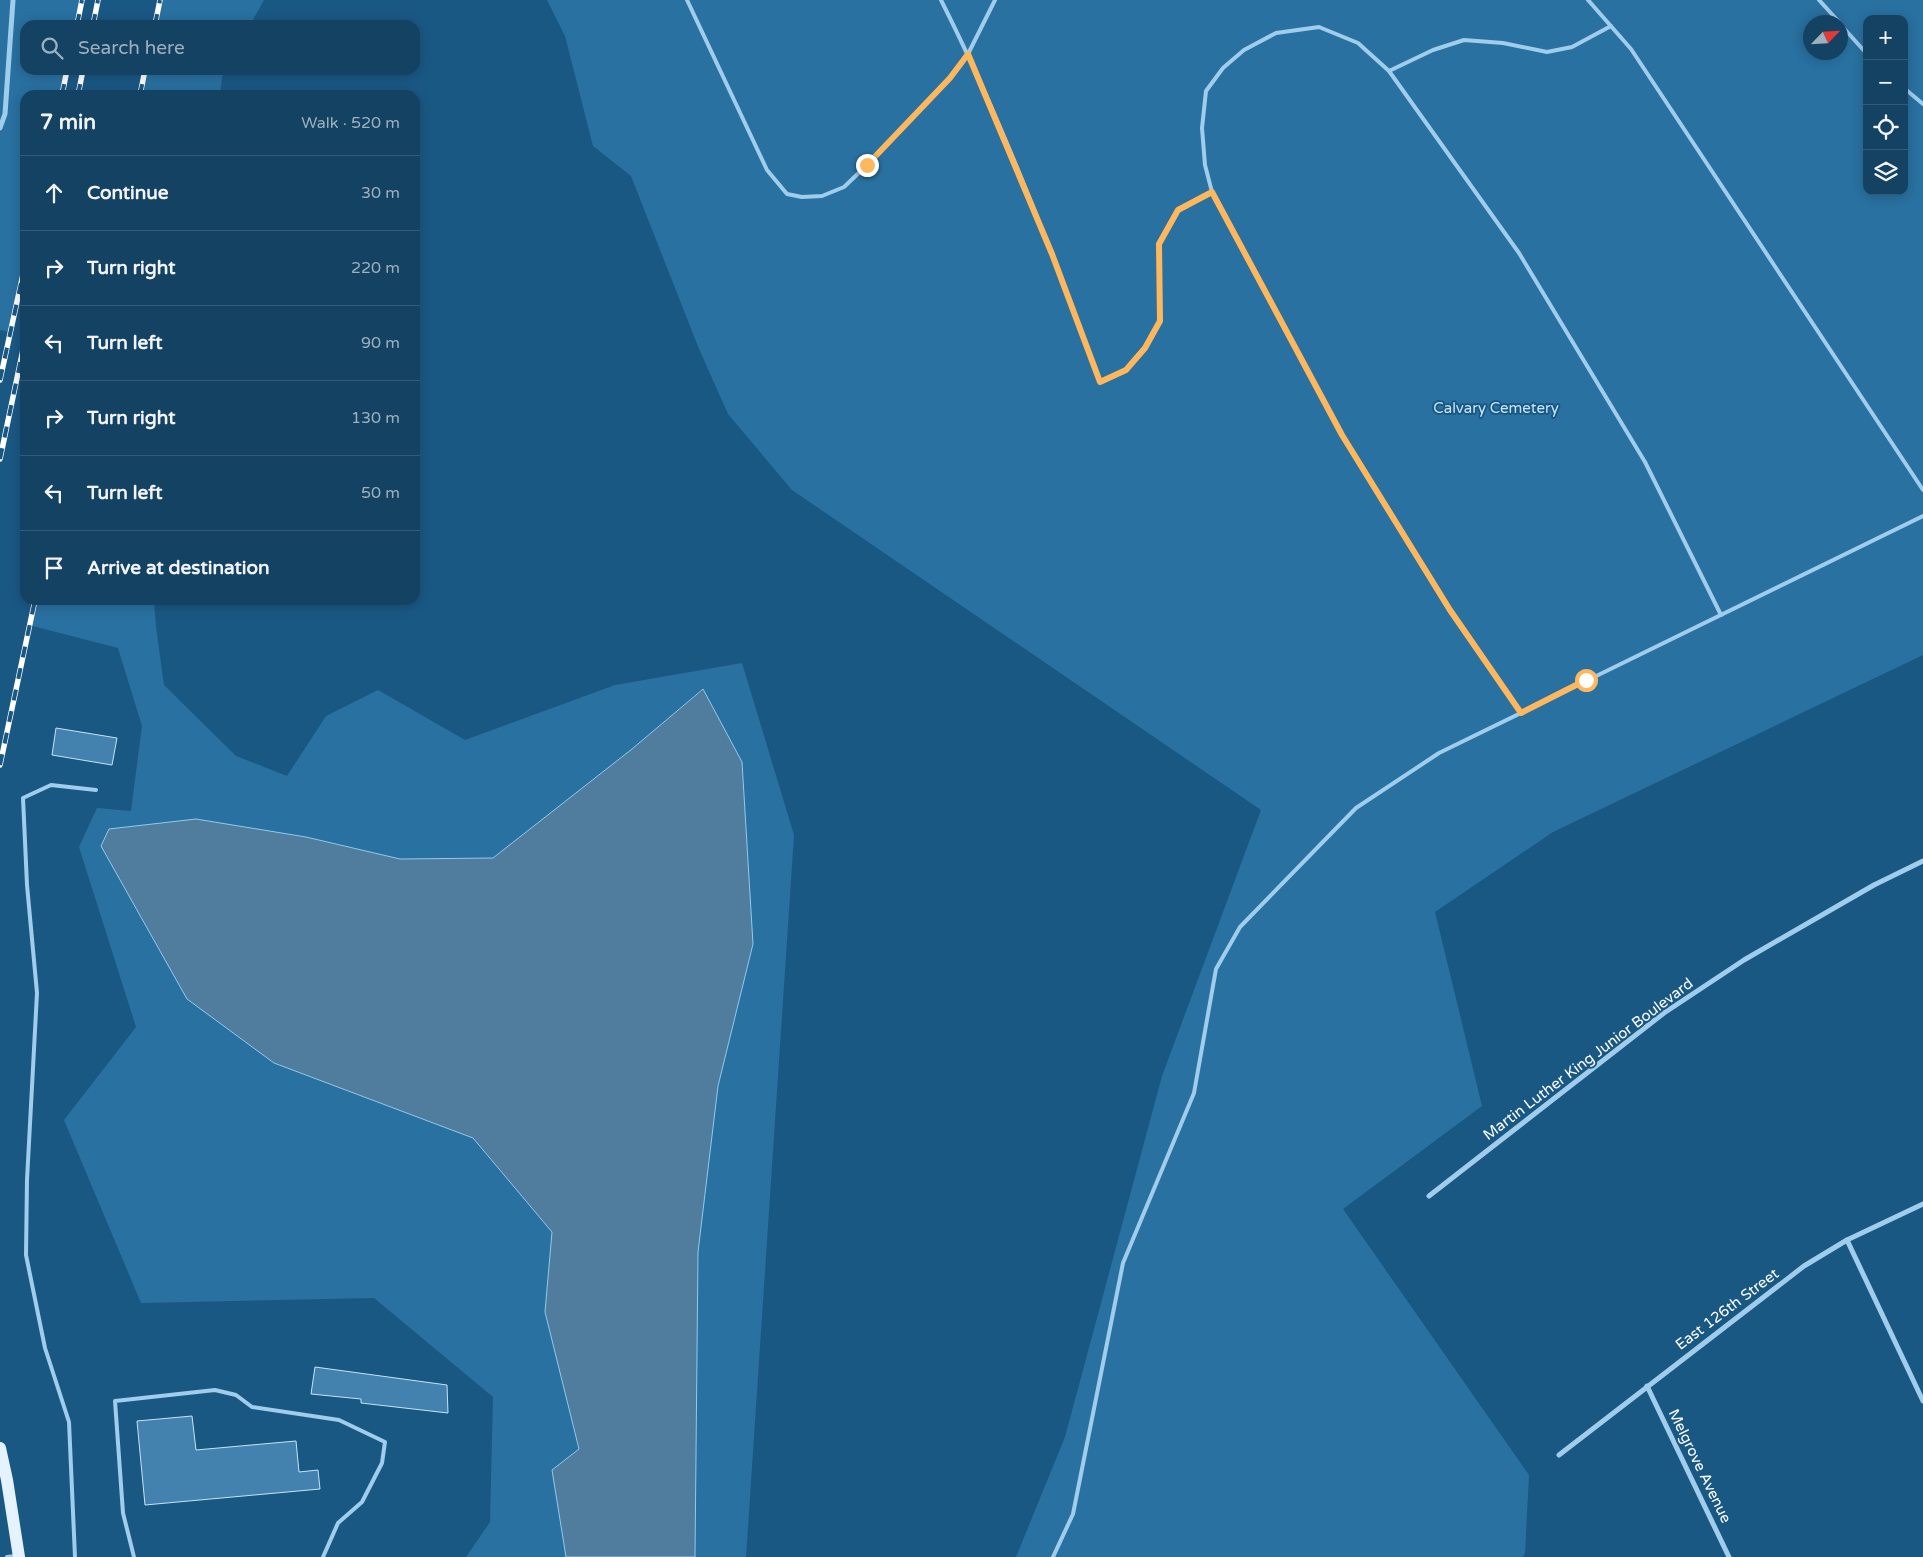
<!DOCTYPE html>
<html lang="en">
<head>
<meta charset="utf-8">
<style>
	body { margin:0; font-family:"Varela Round",sans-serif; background:#214d6c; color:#f1f3f6 }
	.controls { position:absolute; right:15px; top:15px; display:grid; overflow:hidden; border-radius:10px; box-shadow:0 2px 12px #0003 }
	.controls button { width:45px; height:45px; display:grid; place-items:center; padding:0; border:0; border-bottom:1px solid #335b78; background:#144263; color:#f1f3f6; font:25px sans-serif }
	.compass { position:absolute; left:1803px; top:15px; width:45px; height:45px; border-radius:50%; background:#144263; box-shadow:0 2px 12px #0003; rotate:65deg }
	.stop { position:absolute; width:15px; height:15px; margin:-11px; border:4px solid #feb75c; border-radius:50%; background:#fff }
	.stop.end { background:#feb75c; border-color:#fff; box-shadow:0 1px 5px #0008 }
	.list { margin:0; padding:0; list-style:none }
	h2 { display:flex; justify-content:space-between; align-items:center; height:65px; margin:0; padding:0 20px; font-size:21px }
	h2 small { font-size:16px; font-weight:400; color:#9db0be }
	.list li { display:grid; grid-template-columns:32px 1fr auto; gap:15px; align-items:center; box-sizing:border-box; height:75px; padding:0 20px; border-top:1px solid #335b78 }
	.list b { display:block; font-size:19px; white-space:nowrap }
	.list em { font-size:16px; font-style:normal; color:#9db0be }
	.icon { flex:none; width:28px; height:28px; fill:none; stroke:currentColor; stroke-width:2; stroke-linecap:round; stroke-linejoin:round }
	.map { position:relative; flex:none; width:1923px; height:1557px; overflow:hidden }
	.search { position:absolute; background:#144263; box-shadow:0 2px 12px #0003; left:20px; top:20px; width:400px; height:55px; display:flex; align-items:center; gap:12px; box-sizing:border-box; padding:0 18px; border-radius:15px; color:#9db0be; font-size:19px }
	.panel { position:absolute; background:#144263; box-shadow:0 2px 12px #0003; left:20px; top:90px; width:400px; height:515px; border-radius:15px }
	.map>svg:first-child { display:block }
	.green { fill:#2971a1; fill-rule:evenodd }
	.water { fill:#507d9d; stroke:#93caee }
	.building { fill:#4382ae; stroke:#c5e4f8 }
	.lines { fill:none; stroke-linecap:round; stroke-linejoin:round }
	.lane { stroke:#a0cdeb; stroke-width:4 }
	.street { stroke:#a0cdeb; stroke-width:5 }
	.primary { stroke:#e5f2ff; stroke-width:12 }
	.rail-casing { stroke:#fff; stroke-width:5.5 }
	.rail { stroke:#1a5884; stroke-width:4; stroke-dasharray:11; stroke-linecap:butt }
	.route { stroke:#feb75c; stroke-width:6 }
	.labels { text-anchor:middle; stroke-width:4; stroke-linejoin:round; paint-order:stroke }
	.park-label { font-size:15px; fill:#c5e4f8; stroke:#1a5884 }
	.street-label { font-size:15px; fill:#fff; stroke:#1a5884 }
</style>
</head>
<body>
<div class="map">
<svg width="1923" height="1557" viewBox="0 0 1923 1557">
	<rect width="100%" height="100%" fill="#1a5884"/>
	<g class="green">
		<polygon points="0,0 82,0 77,25 25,25 25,70 67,70 62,95 25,95 25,264 10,332 0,330"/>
		<polygon points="160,0 264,0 250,25 155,25"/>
		<path d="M547,0h1376v655l-370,177 -118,80 47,194 -139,103 186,266 -4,78 -2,4h-507l49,-120 97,-361 99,-266 -469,-320 -64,-76 -29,-65 -68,-173 -38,-30 -28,-110zM1867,19h37v172h-37zM1810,22h30v30h-30z"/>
		<polygon points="145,70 226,70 222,77 220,95 140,95"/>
		<polygon points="35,600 154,600 156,627 164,685 236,756 287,776 326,716 378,690 465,740 615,685 742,663 794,835 746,1557 695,1557 698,1252 718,1086 753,944 702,689 632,749 494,858 400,859 306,837 196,819 274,1063 473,1138 552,1232 545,1312 579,1450 552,1470 566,1557 466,1557 490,1522 493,1397 374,1298 141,1303 64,1120 136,1027 79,847 97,808 131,811 142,726 118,648 29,625"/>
	</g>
	<polygon class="water" points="703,689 742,762 753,944 718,1086 698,1252 695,1557 566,1557 552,1470 579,1449 545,1312 552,1232 473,1138 274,1063 187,999 101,846 109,829 196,819 306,837 400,859 493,858 632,749"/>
	<g class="building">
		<polygon points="56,728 117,738 112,765 52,755"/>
		<polygon points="315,1367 447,1385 448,1413 361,1403 361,1399 311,1394"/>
		<polygon points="192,1416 196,1450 296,1441 299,1472 318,1470 320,1489 145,1505 137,1421"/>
	</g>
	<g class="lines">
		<g class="lane">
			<polyline points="687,0 767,170 787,194 802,197 822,196 844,187 867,165 950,78 968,54 995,0"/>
			<path d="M941,0c62,123 111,253 159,382l26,-12 19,-21 15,-28 -1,-77 19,-34 34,-18"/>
			<polyline points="1588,0 1631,49 1923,490"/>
			<polyline points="1819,0 1839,22"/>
			<polyline points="1840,24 1867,54"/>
			<polyline points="1389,71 1433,50 1464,40 1503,43 1547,52 1572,47 1611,26"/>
			<polyline points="1904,88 1923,104"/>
			<polyline points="1521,713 1449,610 1342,435 1212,192 1205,165 1202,128 1206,91 1223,68 1244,50 1276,33 1319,27 1358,43 1389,71 1519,253 1645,462 1721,615"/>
			<polyline points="7,1557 16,1556"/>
			<polyline points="75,1557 69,1422 45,1348 26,1255 27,1180 37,993 27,885 23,798 51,785 96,790"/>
			<polyline points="134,1557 123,1513 115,1401 215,1390 236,1395 252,1407 339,1420 385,1442 382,1463 362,1502 338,1523 323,1557"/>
			<polyline points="1053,1557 1073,1514 1123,1263 1194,1093 1216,969 1240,927 1356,808 1439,753 1923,516"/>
		</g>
		<g class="street">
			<polyline points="0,128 5,114 13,0"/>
			<polyline points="1429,1196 1664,1013 1744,960 1874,885 1923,861"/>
			<polyline points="1847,1240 1923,1401"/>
			<polyline points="1647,1386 1729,1557"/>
			<polyline points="1559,1455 1804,1266 1847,1240 1923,1204"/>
		</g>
		<polyline class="primary" points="0,1448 7,1480 19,1557"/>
		<defs>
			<g id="rail">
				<polyline points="77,25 82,0"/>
				<polyline points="93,25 98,0"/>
				<polyline points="155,25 160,0"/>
				<polyline points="62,95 67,70"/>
				<polyline points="78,95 83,70"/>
				<polyline points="140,95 145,70"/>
				<polyline points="0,380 25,265"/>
				<polyline points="0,459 25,340"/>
				<polyline points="0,765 35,600"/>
			</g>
		</defs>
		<use href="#rail" class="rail-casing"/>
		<use href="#rail" class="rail"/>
	</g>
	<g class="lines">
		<polyline class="route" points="867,165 950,78 968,54 1052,254 1100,382 1126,370 1145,348 1160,321 1159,244 1178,210 1212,192 1342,435 1450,610 1521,713 1586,680"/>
	</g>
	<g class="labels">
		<g class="park-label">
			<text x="1496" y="413">Calvary Cemetery</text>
		</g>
		<g class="street-label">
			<text transform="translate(1588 1059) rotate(-37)" y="5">Martin Luther King Junior Boulevard</text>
			<text transform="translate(1727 1309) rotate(-37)" y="5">East 126th Street</text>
			<text transform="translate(1700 1466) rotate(64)" y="5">Melgrove Avenue</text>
		</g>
	</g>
</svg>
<div class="controls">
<button>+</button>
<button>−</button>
<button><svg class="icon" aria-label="locate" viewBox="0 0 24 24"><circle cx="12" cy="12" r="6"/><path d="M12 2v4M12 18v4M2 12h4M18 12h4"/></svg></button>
<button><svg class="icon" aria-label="layers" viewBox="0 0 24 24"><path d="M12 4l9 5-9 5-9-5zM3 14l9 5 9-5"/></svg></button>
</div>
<svg class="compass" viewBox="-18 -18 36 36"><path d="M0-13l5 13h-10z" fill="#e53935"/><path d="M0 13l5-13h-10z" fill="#9db0be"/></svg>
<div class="stop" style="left:1586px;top:680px"></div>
<div class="stop end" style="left:867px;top:165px"></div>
<div class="search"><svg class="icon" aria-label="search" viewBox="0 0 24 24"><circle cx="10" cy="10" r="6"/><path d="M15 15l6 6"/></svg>Search here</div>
<section class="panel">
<h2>7 min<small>Walk · 520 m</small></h2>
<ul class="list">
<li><svg class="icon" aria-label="ahead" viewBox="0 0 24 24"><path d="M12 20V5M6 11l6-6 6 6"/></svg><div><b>Continue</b></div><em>30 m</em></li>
<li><svg class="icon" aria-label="right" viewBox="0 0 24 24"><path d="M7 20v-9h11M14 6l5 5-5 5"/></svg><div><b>Turn right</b></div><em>220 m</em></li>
<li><svg class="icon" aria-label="left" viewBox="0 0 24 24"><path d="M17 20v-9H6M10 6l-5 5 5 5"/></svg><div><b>Turn left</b></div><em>90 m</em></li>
<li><svg class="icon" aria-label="right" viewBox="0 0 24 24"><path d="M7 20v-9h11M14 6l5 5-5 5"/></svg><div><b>Turn right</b></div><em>130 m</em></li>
<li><svg class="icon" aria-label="left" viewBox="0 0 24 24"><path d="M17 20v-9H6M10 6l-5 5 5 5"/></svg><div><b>Turn left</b></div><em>50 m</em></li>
<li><svg class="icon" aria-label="arrive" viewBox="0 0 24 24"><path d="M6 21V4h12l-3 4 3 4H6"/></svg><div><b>Arrive at destination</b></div></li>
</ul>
</section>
</div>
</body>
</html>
